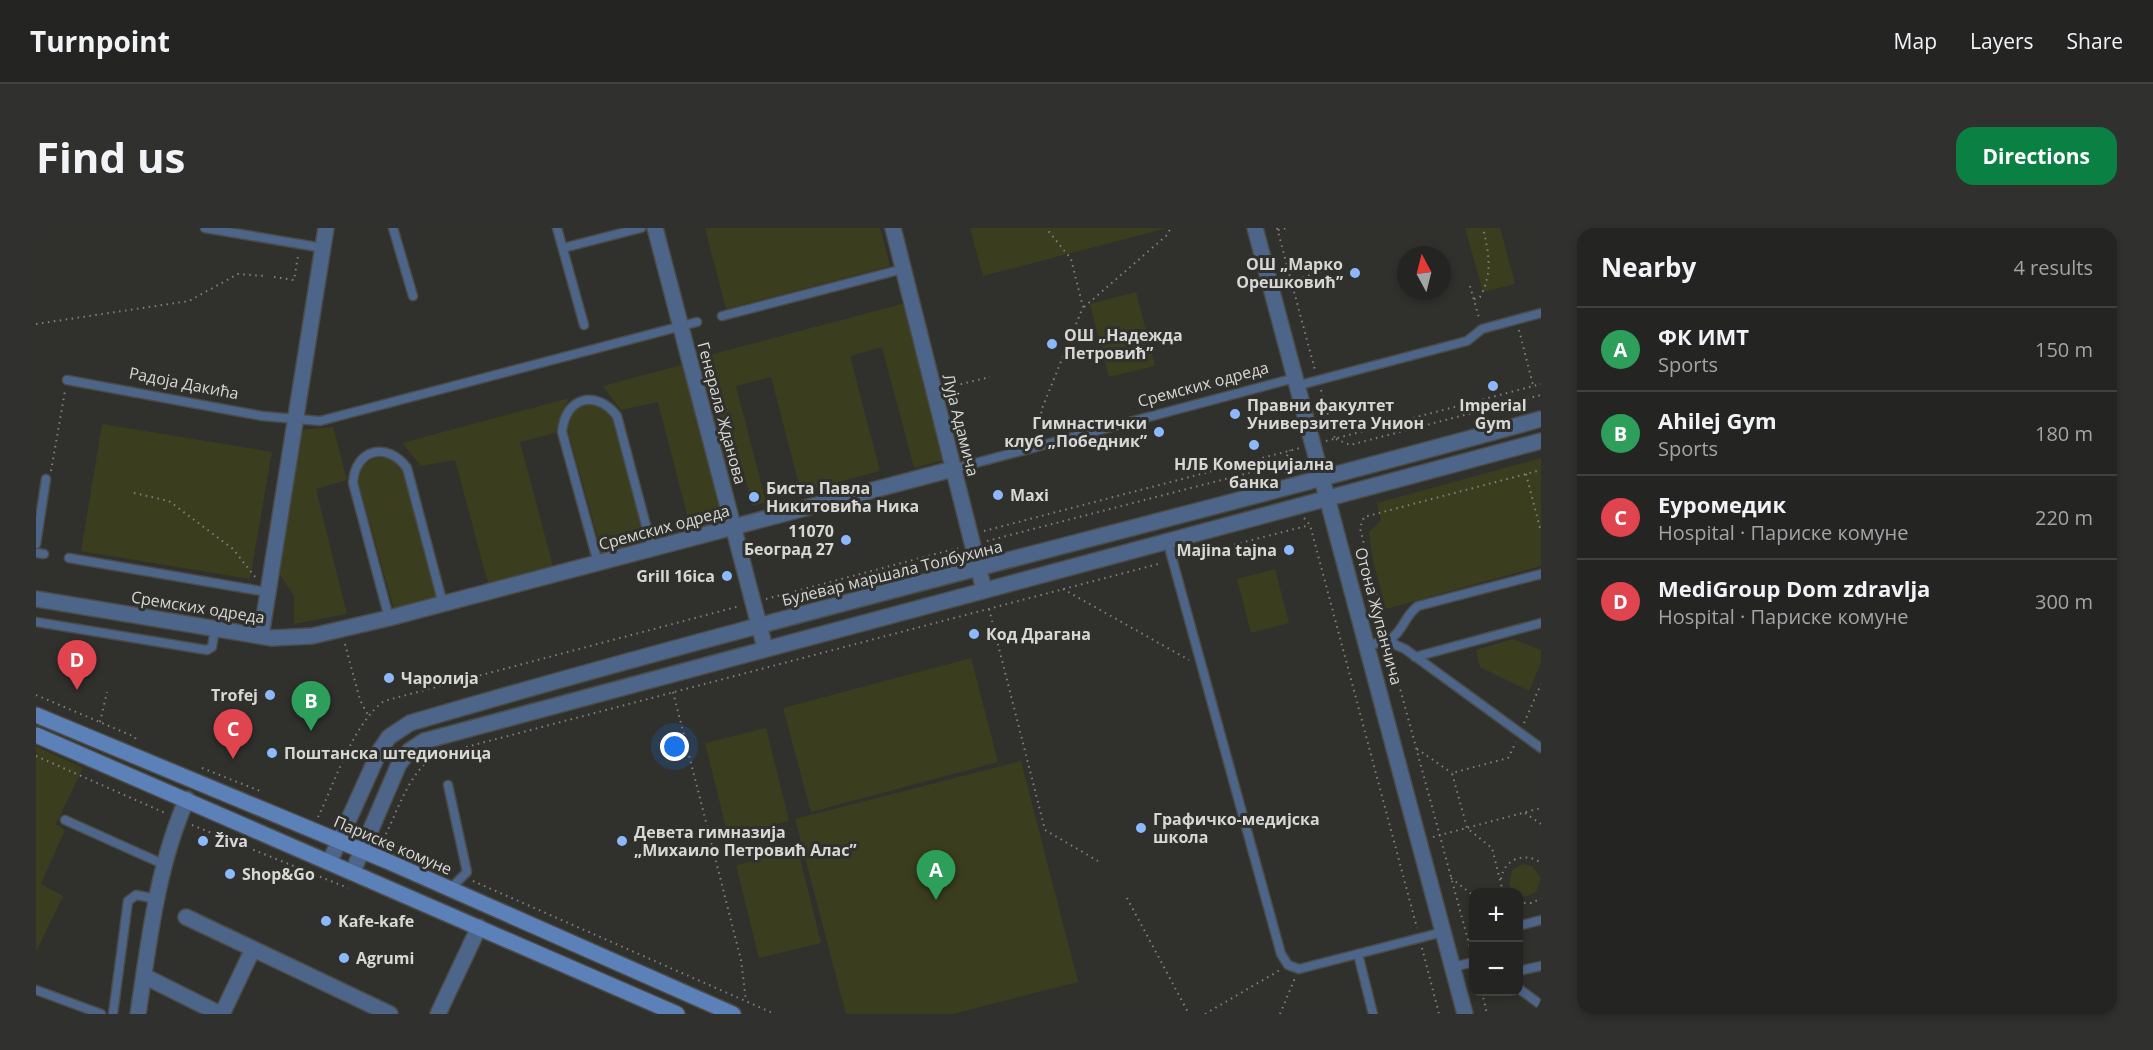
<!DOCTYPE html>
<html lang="en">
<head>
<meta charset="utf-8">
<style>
	body { margin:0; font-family:"Open Sans",sans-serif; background:#30302f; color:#f1f3f6 }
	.controls { position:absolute; right:18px; bottom:18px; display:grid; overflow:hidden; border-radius:12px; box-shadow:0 3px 9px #0003 }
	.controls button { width:54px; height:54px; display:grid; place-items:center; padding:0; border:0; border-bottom:2px solid #414140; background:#242422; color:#f1f3f6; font:30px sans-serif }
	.compass { position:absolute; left:1361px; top:18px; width:54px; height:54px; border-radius:50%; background:#242422; box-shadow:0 3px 9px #0003; rotate:353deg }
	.you { position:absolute; left:639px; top:519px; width:21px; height:21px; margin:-15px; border:4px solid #fff; border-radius:50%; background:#1a73e8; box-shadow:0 0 0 9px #1a73e833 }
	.badge { display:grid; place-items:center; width:39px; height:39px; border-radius:50%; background:#0b8043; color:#fff; font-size:20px; font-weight:700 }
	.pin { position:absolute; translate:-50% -50px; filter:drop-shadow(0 2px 3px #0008) }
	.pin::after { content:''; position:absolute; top:32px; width:21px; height:18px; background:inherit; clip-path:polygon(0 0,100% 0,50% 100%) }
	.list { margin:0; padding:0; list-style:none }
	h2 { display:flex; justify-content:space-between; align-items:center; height:78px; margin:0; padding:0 24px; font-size:26px }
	h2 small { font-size:20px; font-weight:400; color:#a3a4a5 }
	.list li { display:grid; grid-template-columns:39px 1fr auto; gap:18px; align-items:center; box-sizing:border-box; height:84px; padding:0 24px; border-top:2px solid #414140 }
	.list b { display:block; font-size:22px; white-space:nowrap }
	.list p { margin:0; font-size:20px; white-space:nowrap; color:#a3a4a5 }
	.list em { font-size:20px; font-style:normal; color:#a3a4a5 }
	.map { position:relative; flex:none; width:1505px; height:786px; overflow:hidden; border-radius:18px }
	header { display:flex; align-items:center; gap:36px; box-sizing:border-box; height:84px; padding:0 30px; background:#242422; border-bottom:2px solid #414140 }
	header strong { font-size:28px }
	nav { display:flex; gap:33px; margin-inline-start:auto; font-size:21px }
	.intro { display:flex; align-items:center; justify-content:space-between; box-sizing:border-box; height:144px; padding:0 36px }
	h1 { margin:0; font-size:42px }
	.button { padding:15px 27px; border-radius:18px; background:#0b8043; color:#fff; font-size:21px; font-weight:700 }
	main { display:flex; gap:36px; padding:0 36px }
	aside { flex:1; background:#242422; border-radius:18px; box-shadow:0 3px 9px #0003 }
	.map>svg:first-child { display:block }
	.green { fill:#3b3d1f }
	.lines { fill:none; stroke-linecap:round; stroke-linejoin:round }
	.service-casing { stroke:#4b4b48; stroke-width:11 }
	.minor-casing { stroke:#4b4b48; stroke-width:18 }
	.tertiary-casing { stroke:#4b4b48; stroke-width:18 }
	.secondary-casing { stroke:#4b4b48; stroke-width:18 }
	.path { stroke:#81817f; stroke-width:2; stroke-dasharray:1.5 4.5; stroke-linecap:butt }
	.service { stroke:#4d6588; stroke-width:8 }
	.minor { stroke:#4d6588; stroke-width:15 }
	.tertiary { stroke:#4d6588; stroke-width:15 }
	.secondary { stroke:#5c81b9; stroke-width:15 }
	.poi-dot { fill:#8cb9fc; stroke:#30302d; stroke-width:2 }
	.labels { text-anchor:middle; stroke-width:6; stroke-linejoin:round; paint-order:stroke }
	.poi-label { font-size:16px; font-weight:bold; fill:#d7d7d5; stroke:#30302d; text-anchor:start }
	.street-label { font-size:16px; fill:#d7d7d5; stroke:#30302d }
</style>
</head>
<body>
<header>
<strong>Turnpoint</strong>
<nav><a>Map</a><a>Layers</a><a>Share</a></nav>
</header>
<div class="intro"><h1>Find us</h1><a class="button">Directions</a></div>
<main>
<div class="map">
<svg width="1505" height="786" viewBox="0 0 1505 786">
	<rect width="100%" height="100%" fill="#30302d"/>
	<g class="green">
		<polygon points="669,0 844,0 854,38 690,81"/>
		<polygon points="934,0 1128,0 1128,1 947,48"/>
		<polygon points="1429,0 1464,0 1479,56 1447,64"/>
		<polygon points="1100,64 1119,138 1073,149 1054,76"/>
		<polygon points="873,74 914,230 878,240 846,119 814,128 844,243 765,264 735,149 700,158 730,274 717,278 707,242 692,246 662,130"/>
		<polygon points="649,136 690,294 655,302 622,174 585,182 567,158"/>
		<polygon points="533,170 519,205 484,214 517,338 452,355 419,232 385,238 366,215"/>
		<polygon points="548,177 565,177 577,190 610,317 567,328 531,200 536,185"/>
		<polygon points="66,196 236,224 214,351 45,323"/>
		<polygon points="297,199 311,252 280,261 311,386 258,396 258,368 242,344 264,202"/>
		<polygon points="339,230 357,230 368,243 401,370 358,381 322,253 327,237"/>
		<polygon points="1505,230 1505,338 1350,381 1337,333 1333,304 1345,292 1341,275"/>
		<polygon points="1239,341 1253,395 1215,405 1201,351"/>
		<polygon points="1477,411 1505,422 1505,435 1493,463 1444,439 1440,422"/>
		<polygon points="935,430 962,534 775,584 747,480"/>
		<polygon points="730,500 753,593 692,608 669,515"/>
		<polygon points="0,518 47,540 20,596 29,602 5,656 27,668 0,724"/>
		<polygon points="985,533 1042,754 917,786 810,786 759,591"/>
		<polygon points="762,622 785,715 723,730 700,637"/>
		<polygon points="1486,636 1496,638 1505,650 1500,664 1490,669 1478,664 1473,657 1476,642"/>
	</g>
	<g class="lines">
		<defs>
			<g id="service">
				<polyline points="169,0 287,20"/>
				<polyline points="357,0 377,68"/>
				<polyline points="521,0 548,97"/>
				<polyline points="527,20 605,0"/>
				<polyline points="686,88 867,41"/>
				<polyline points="31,152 226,188 284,193 661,94"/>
				<polyline points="1260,158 1431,113 1446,101 1505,85"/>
				<polyline points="917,241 1259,150"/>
				<polyline points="1131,312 1245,726 1252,737 1263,741 1407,704"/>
				<polyline points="0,316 10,251"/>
				<polyline points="0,325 8,326"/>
				<polyline points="33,330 231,364"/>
				<path d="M562,335l-36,-131c3,-35 34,-43 55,-16l35,132"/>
				<path d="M353,390l-36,-135c2,-34 34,-42 54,-15l36,136"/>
				<polyline points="0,394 171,422 176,419 179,401"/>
				<path d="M1351,413c16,-8 17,-25 31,-35l123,-32"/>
				<polyline points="1332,417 1351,413 1369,421 1505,520"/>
				<polyline points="1379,429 1505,395"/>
				<polyline points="412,557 431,644 414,661"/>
				<polyline points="29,592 129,637"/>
				<polyline points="1482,698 1505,692"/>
				<polyline points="1322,726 1337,786"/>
				<polyline points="1417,739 1438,734"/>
				<polyline points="1482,743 1505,738"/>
				<polyline points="1482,760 1505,777"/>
				<polyline points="0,762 65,786"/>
				<polyline points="77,786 92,673 100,667 121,671"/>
			</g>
			<g id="minor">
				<polyline points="619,0 729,420"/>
				<polyline points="857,0 948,362"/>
				<polyline points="1219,0 1429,786"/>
				<polyline points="0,371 236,410 276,408 353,390 917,241"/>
				<polyline points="225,408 290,0"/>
				<polyline points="150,689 354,786"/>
				<polyline points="108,748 184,786"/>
				<path d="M102,786c11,-72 19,-148 49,-215"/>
				<polyline points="186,786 217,721"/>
				<polyline points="402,786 443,699"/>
			</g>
			<g id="tertiary">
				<path d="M294,633l50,-111 9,-13 21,-14c375,-110 755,-200 1131,-304"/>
				<polyline points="317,643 363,536 373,523 388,513 1505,213"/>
			</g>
			<g id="secondary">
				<polyline points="0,487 351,633 697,786"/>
				<polyline points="0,507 641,786"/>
			</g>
		</defs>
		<use href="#service" class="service-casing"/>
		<use href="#minor" class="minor-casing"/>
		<use href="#tertiary" class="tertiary-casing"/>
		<use href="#secondary" class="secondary-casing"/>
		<g class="path">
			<polyline points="1241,0 1279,142"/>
			<polyline points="1242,2 1251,0"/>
			<polyline points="238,49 258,52 262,28"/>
			<polyline points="1255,53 1294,41"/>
			<polyline points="1434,58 1443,90"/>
			<path d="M1438,71l6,-2c13,-24 9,-43 3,-69"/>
			<polyline points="1048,79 1130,8 1135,0"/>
			<polyline points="0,96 153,73 202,46 229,48"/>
			<polyline points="1483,102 1497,157"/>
			<polyline points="913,159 954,149"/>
			<polyline points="1285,162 1299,211"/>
			<polyline points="1008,197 1005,183 1047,79 1035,31 1010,0"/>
			<polyline points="1300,211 1314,217 1505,167"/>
			<polyline points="1290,213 1505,156"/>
			<polyline points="15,243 29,163"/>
			<polyline points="1249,245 1247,236 1254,222"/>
			<polyline points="1490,246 1505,304"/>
			<polyline points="98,265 133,273 197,321 220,350"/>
			<polyline points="1268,290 1274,297 1381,700"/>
			<polyline points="948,303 1264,220"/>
			<polyline points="951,313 1247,236"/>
			<polyline points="1146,330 1274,297"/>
			<polyline points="1027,361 1153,432"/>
			<polyline points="730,371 922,320"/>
			<polyline points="953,381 1009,602 1062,633"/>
			<polyline points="1349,402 1324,300 1328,289 1505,242"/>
			<polyline points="309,416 324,472 332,487"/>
			<polyline points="1355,427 1435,723"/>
			<polyline points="637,464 705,732 710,773"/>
			<polyline points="0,467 99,509 100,513"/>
			<polyline points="64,494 71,464"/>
			<polyline points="1488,495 1505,456"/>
			<polyline points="1381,521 1416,545"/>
			<polyline points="0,528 129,585"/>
			<polyline points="166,540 224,563"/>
			<polyline points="1489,585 1505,596"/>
			<path d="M282,589c17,-35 35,-93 66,-116l356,-95"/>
			<polyline points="156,597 312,660"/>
			<path d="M350,606c13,-27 24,-63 50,-79l726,-192"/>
			<polyline points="1397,609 1505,580"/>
			<polyline points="346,613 415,644"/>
			<polyline points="1415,650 1438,668"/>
			<path d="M1465,651c3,-20 24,-28 40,-16"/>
			<polyline points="437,653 739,786"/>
			<polyline points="1467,664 1456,620 1431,600 1416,545 1472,530 1480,514"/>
			<polyline points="1091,670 1153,786"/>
			<polyline points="1482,675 1496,675 1505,670"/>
			<polyline points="1386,720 1403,786"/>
			<polyline points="1446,764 1451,786"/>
			<polyline points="1169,786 1244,742"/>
			<polyline points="1244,786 1259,750"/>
		</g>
		<use href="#service" class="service"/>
		<use href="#minor" class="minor"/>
		<use href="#tertiary" class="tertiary"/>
		<use href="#secondary" class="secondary"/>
	</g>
	<g class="poi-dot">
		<circle cx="1319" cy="45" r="6"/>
		<circle cx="1016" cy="116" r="6"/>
		<circle cx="1457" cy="158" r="6"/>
		<circle cx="1199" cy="186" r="6"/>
		<circle cx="1123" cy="204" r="6"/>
		<circle cx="1218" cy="217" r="6"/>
		<circle cx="962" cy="267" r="6"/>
		<circle cx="718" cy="269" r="6"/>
		<circle cx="810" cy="312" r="6"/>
		<circle cx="1253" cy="322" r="6"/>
		<circle cx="691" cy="348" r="6"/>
		<circle cx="938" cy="406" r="6"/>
		<circle cx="353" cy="450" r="6"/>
		<circle cx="234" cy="467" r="6"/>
		<circle cx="236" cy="525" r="6"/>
		<circle cx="1105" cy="600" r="6"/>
		<circle cx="167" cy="613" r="6"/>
		<circle cx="586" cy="613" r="6"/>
		<circle cx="194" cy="646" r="6"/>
		<circle cx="290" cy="693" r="6"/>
		<circle cx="308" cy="730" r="6"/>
	</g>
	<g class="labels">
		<g class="poi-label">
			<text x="1307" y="42" text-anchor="end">ОШ „Марко<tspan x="1307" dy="18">Орешковић”</tspan></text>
			<text x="1028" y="113">ОШ „Надежда<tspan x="1028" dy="18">Петровић”</tspan></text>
			<text x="1211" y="183">Правни факултет<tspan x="1211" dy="18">Универзитета Унион</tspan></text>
			<text x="1457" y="183" text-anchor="middle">Imperial<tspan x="1457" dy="18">Gym</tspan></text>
			<text x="1111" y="201" text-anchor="end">Гимнастички<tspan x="1111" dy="18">клуб „Победник”</tspan></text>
			<text x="1218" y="242" text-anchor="middle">НЛБ Комерцијална<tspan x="1218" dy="18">банка</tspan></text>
			<text x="730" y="266">Биста Павла<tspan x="730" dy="18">Никитовића Ника</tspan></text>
			<text x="974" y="273">Maxi</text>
			<text x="798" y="309" text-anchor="end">11070<tspan x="798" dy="18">Београд 27</tspan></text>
			<text x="1241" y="328" text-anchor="end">Majina tajna</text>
			<text x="679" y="354" text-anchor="end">Grill 16ica</text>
			<text x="950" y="412">Код Драгана</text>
			<text x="365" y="456">Чаролија</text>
			<text x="222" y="473" text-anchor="end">Trofej</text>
			<text x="248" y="531">Поштанска штедионица</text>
			<text x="1117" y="597">Графичко-медијска<tspan x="1117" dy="18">школа</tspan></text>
			<text x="598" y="610">Девета гимназија<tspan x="598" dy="18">„Михаило Петровић Алас”</tspan></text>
			<text x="179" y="619">Živa</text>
			<text x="206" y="652">Shop&amp;Go</text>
			<text x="302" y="699">Kafe-kafe</text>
			<text x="320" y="736">Agrumi</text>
		</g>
		<g class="street-label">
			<text transform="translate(148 155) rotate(11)" y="6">Радоја Дакића</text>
			<text transform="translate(1167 156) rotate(-15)" y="6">Сремских одреда</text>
			<text transform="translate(686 185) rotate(75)" y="6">Генерала Жданова</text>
			<text transform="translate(925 197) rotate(76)" y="6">Луја Адамича</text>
			<text transform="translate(628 299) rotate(-15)" y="6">Сремских одреда</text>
			<text transform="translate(856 345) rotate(-14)" y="6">Булевар маршала Толбухина</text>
			<text transform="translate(162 379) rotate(9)" y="6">Сремских одреда</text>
			<text transform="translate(1343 388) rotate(75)" y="6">Отона Жупанчича</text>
			<text transform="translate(357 617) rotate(23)" y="6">Париске комуне</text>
		</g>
	</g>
</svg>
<div class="controls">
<button>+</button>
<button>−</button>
</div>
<svg class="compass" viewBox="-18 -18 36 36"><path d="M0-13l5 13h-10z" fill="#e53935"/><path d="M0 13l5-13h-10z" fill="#a3a4a5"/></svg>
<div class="you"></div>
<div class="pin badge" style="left:900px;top:672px;background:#2e9e5b">A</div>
<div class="pin badge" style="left:275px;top:503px;background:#2e9e5b">B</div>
<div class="pin badge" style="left:197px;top:531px;background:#e0444e">C</div>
<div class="pin badge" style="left:41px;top:462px;background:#e0444e">D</div>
</div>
<aside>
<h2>Nearby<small>4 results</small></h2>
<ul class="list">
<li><span class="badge" style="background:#2e9e5b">A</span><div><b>ФК ИМТ</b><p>Sports</p></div><em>150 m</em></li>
<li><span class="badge" style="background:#2e9e5b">B</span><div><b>Ahilej Gym</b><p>Sports</p></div><em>180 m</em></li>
<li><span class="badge" style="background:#e0444e">C</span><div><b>Еуромедик</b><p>Hospital · Париске комуне</p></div><em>220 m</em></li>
<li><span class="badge" style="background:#e0444e">D</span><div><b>MediGroup Dom zdravlja</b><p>Hospital · Париске комуне</p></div><em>300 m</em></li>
</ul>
</aside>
</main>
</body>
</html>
